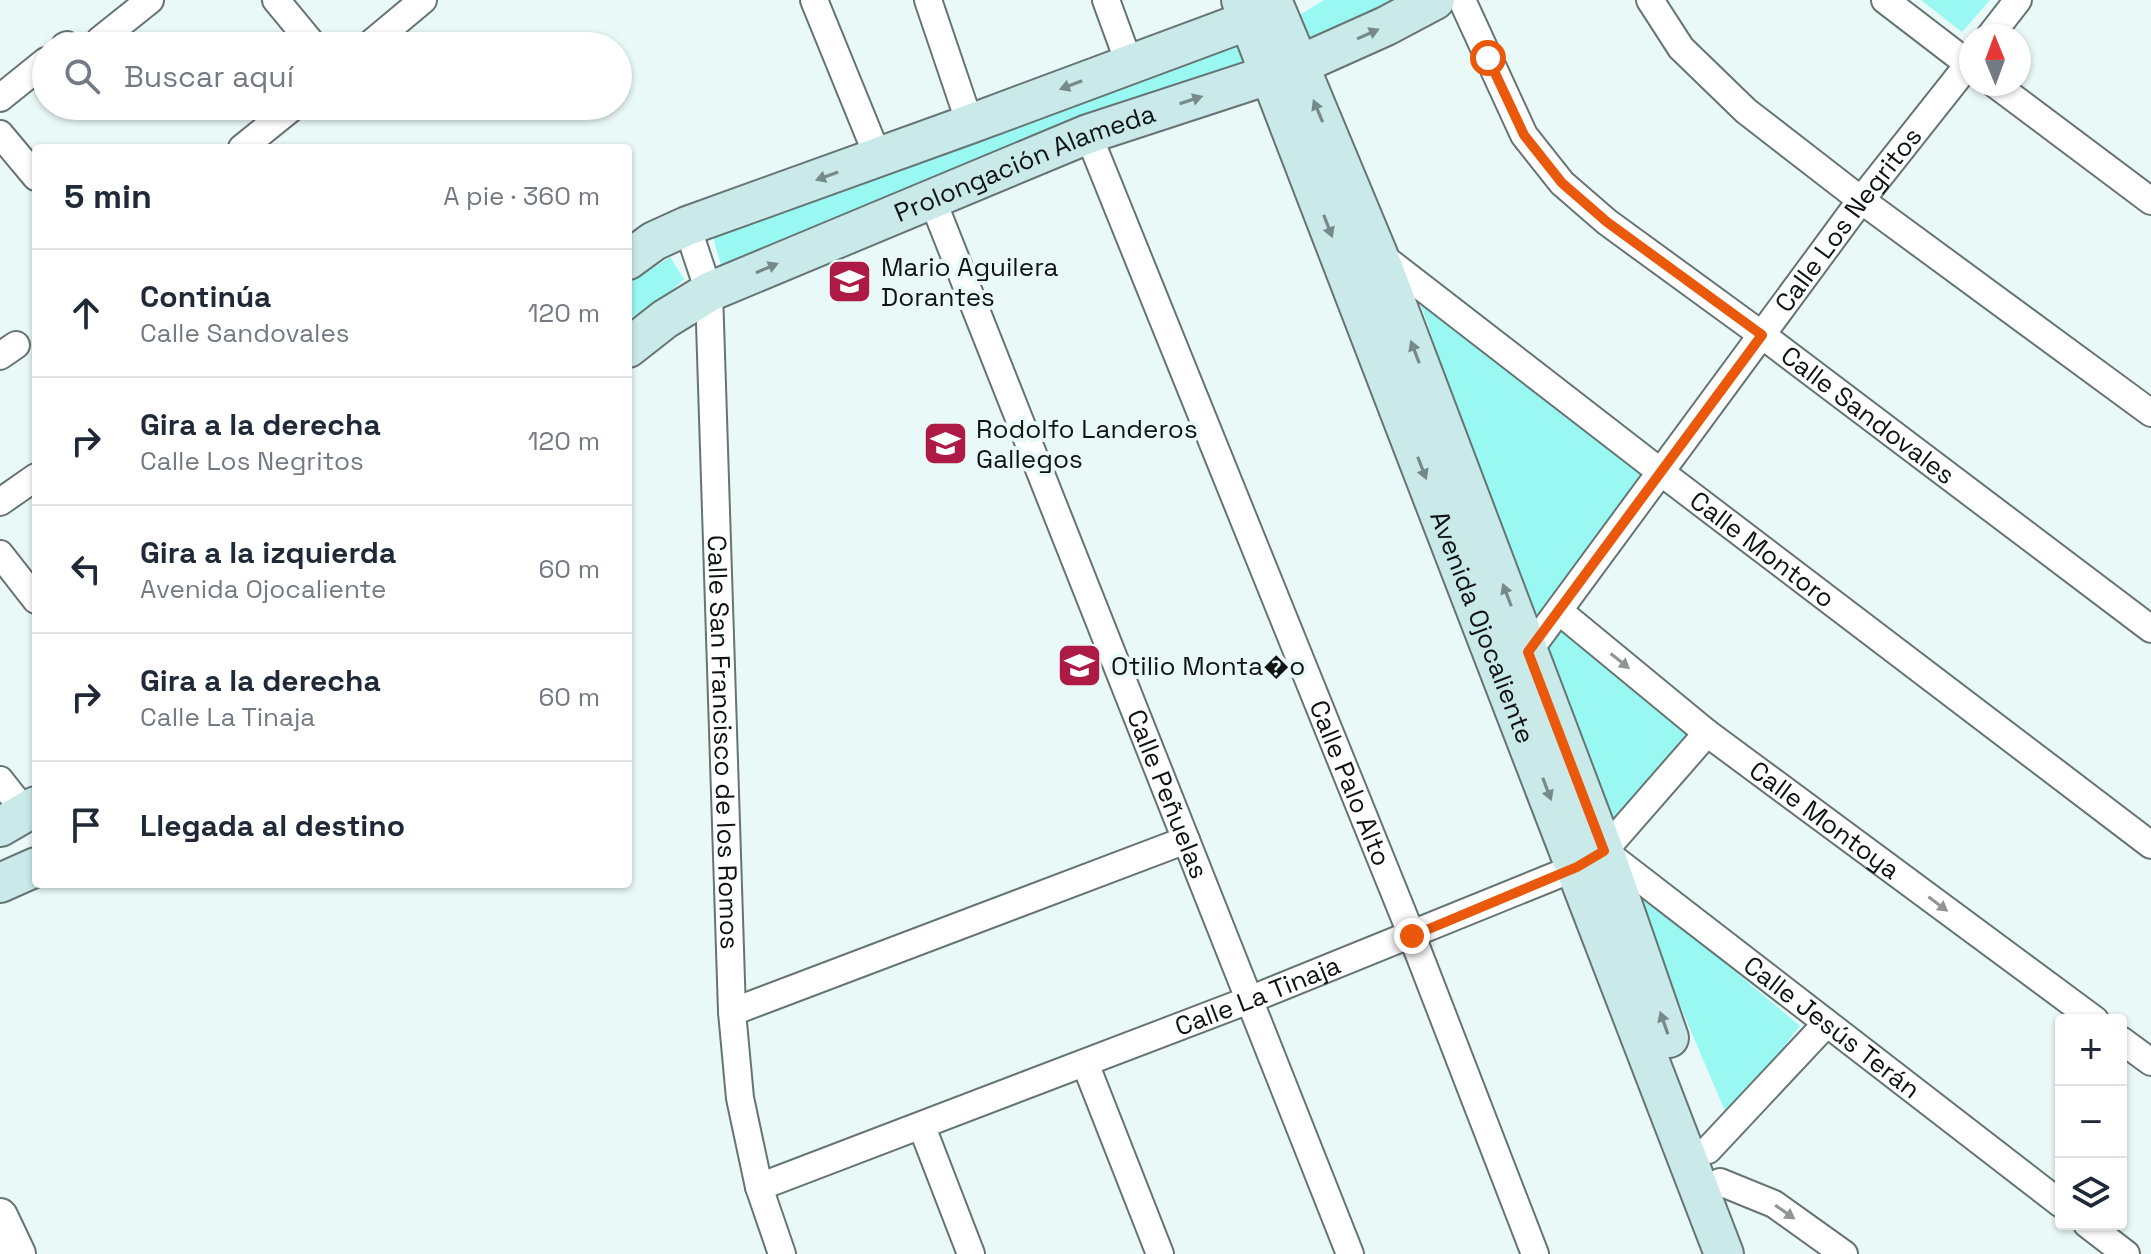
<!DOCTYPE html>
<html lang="es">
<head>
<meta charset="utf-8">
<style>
	body { margin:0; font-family:"Space Grotesk",sans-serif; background:#f6f6f7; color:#1f2937 }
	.controls { position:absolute; right:24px; bottom:24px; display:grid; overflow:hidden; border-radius:8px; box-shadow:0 2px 6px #0004 }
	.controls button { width:72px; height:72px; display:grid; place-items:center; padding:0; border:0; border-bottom:2px solid #e0e1e3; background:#fff; color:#1f2937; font:40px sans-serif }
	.compass { position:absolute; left:1959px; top:24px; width:72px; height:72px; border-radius:50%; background:#fff; box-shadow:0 2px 6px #0004; rotate:359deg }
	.stop { position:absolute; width:24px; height:24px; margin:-18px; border:6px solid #ea580c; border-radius:50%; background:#fff }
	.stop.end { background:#ea580c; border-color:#fff; box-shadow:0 2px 8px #0008 }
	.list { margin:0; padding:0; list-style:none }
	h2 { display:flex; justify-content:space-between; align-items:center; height:104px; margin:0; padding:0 32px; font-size:34px }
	h2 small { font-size:26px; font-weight:400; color:#747a83 }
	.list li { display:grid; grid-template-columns:52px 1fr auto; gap:24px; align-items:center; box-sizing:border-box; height:128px; padding:0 32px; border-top:2px solid #e0e1e3 }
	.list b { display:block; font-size:30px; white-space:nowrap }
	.list p { margin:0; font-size:26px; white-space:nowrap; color:#747a83 }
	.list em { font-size:26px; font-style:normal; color:#747a83 }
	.icon { flex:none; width:44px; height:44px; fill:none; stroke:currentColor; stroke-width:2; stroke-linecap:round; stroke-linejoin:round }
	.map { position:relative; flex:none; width:2151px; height:1254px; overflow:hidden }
	.search { position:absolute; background:#fff; box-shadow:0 2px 6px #0004; left:32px; top:32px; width:600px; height:88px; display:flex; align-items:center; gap:20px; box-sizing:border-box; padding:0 28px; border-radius:44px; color:#747a83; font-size:30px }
	.panel { position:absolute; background:#fff; box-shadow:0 2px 6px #0004; left:32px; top:144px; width:600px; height:744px; border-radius:8px }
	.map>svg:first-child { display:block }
	.green { fill:#9af8f2 }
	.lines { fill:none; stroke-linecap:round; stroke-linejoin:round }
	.minor-casing { stroke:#667473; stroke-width:30 }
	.tertiary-casing { stroke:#667473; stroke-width:38 }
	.secondary-casing { stroke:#667473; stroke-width:42 }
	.minor { stroke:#fff; stroke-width:26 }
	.tertiary { stroke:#fff; stroke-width:34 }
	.secondary { stroke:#c9eae9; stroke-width:38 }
	.oneway { fill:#758a89 }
	.oneway2 { fill:#939595 }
	.route { stroke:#ea580c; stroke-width:10 }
	.labels { text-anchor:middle; stroke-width:8; stroke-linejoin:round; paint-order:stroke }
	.street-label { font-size:26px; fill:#0f1413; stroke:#e9f9f8 }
	.poi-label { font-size:26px; fill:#0f1413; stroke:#e9f9f8; text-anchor:start }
</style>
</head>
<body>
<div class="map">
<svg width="2151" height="1254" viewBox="0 0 2151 1254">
	<rect width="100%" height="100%" fill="#e9f9f8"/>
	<g class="green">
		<polygon points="1324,0 1403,0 1310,44 1298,16"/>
		<polygon points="1921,0 1990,0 1962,32"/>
		<polygon points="1241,38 1247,64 722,268 713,237"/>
		<polygon points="670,257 684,279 628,330 628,284"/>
		<polygon points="1414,285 1654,478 1532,627"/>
		<polygon points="1561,627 1692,733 1607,830 1540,654"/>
		<polygon points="1627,881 1800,1026 1728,1118"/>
	</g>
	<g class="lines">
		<defs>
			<g id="minor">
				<polyline points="276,0 314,46"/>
				<polyline points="814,0 878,157"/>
				<polyline points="928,0 970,124"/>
				<polyline points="1106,0 1129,63"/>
				<path id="s1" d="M1462,0l62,135 38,48 45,39 155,113 389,294"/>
				<polyline points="1650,0 1681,48 1746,111 1861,200 2151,413"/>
				<polyline points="1885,0 1971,66"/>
				<polyline points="1990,36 2018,0"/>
				<polyline points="100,40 150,0"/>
				<polyline points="65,46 67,45"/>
				<polyline points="368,46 423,0"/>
				<polyline points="1995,84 2151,201"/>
				<polyline points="0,98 46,61"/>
				<polyline points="0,134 36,177"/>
				<path id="s2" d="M1088,134l324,802 123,318"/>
				<polyline points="242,148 294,106"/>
				<path id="s3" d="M932,199l418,1055"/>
				<path id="s4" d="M687,226l22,66 23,720 8,86 19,89 23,67"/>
				<path id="s5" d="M1379,254l283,219 489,372"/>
				<polyline points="0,356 16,345"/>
				<polyline points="0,502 36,477"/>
				<polyline points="0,554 36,600"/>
				<path id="s6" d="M1559,611l148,122 388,287"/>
				<path id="s7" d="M1528,652l333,-452 110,-139"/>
				<polyline points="0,780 26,813"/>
				<path id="s8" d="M1604,851l457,353"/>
				<polyline points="732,1012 1186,840"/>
				<polyline points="2121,1040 2151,1062"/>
				<polyline points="1085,1063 1160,1254"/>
				<polyline points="922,1127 971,1254"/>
				<polyline points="1708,1150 1826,1024"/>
				<polyline points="1720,1182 1774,1204 1844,1254"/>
				<path id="s9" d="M759,1187l490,-187 328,-133 27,-16 103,-118"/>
				<polyline points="2087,1224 2126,1254"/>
			</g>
			<polyline id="tertiary" points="0,1216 18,1254"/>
			<g id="secondary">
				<path id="s10" d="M1241,0l483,1254"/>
				<polyline points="1272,0 1377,252 1604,851 1669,1038"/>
				<polyline points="628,260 654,241 687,226 970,124 1271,12"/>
				<path id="s11" d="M628,348l37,-29 44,-27 379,-158 211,-69 87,-39 49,-26"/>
				<polyline points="0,827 36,806"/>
				<polyline points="0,883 36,867"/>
			</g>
		</defs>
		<use href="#minor" class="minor-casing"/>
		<use href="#tertiary" class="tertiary-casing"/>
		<use href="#secondary" class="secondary-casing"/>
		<use href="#minor" class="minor"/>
		<use href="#tertiary" class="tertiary"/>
		<use href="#secondary" class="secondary"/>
	</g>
	<defs><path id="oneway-solid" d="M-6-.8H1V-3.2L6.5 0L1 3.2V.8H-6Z" transform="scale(2)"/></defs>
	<g class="oneway">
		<use href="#oneway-solid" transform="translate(1368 34) rotate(-24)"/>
		<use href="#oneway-solid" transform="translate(1071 85) rotate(159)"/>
		<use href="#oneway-solid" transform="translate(1191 100) rotate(-18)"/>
		<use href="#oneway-solid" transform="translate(1318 111) rotate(-113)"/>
		<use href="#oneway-solid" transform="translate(827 176) rotate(160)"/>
		<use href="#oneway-solid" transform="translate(1328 226) rotate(69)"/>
		<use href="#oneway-solid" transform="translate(767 268) rotate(-23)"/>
		<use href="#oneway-solid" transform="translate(1415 352) rotate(-111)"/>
		<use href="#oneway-solid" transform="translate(1422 468) rotate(69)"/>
		<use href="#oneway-solid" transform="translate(1507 595) rotate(-111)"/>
		<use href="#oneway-solid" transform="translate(1547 789) rotate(69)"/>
		<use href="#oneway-solid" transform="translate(1664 1023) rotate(-109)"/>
	</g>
	<g class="oneway2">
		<use href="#oneway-solid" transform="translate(1620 661) rotate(39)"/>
		<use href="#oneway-solid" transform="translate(1938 904) rotate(37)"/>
		<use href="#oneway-solid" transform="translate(1785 1212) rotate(35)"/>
	</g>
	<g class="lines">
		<polyline class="route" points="1412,936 1577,867 1604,851 1528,652 1762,335 1607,222 1562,183 1524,135 1488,58"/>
	</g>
	<defs>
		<symbol id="school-square" viewBox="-11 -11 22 22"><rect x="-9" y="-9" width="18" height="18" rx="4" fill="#ae1a46" stroke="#e9f9f8"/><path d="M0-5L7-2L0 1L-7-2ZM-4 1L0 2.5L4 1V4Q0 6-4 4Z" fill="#fff"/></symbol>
	</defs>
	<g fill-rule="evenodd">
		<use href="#school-square" x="824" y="256" width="51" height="51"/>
		<use href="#school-square" x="920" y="418" width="51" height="51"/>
		<use href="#school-square" x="1054" y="640" width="51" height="51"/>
	</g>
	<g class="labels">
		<g class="street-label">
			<text dy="9" stroke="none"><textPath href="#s11" startOffset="440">Prolongación Alameda</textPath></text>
			<text dy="9" stroke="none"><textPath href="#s7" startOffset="538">Calle Los Negritos</textPath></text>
			<text dy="9" stroke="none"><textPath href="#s1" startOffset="594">Calle Sandovales</textPath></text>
			<text dy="9" stroke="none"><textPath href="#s5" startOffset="484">Calle Montoro</textPath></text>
			<text dy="9" stroke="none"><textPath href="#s10" startOffset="672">Avenida Ojocaliente</textPath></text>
			<text dy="9" stroke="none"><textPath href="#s4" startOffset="520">Calle San Francisco de los Romos</textPath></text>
			<text dy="9" stroke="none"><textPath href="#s2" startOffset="700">Calle Palo Alto</textPath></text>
			<text dy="9" stroke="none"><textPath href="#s3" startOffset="640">Calle Peñuelas</textPath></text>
			<text dy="9" stroke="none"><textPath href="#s6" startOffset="338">Calle Montoya</textPath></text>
			<text dy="9" stroke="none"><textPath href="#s9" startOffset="534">Calle La Tinaja</textPath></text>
			<text dy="9" stroke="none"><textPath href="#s8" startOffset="288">Calle Jesús Terán</textPath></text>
		</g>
		<g class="poi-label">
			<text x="881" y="276">Mario Aguilera<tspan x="881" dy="30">Dorantes</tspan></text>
			<text x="976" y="438">Rodolfo Landeros<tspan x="976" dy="30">Gallegos</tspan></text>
			<text x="1111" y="675">Otilio Monta�o</text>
		</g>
	</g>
</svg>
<div class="controls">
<button>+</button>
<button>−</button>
<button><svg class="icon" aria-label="layers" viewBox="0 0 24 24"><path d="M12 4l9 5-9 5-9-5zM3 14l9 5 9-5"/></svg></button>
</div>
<svg class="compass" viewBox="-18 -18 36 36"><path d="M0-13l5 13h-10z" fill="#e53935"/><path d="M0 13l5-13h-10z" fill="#747a83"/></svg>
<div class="stop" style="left:1488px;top:58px"></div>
<div class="stop end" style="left:1412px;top:936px"></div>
<div class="search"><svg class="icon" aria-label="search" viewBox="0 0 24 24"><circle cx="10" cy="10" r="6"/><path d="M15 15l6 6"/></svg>Buscar aquí</div>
<section class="panel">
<h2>5 min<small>A pie · 360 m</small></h2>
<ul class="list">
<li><svg class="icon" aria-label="ahead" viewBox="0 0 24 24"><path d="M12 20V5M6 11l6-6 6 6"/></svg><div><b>Continúa</b><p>Calle Sandovales</p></div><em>120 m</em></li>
<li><svg class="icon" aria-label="right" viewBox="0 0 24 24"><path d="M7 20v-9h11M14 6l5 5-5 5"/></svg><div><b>Gira a la derecha</b><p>Calle Los Negritos</p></div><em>120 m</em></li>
<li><svg class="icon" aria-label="left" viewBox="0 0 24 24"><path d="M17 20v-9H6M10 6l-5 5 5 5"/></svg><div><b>Gira a la izquierda</b><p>Avenida Ojocaliente</p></div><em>60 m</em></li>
<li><svg class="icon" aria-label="right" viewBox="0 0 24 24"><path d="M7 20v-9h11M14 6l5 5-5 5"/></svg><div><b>Gira a la derecha</b><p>Calle La Tinaja</p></div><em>60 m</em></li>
<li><svg class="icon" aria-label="arrive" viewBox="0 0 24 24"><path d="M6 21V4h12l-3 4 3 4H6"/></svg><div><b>Llegada al destino</b></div></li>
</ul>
</section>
</div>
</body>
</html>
